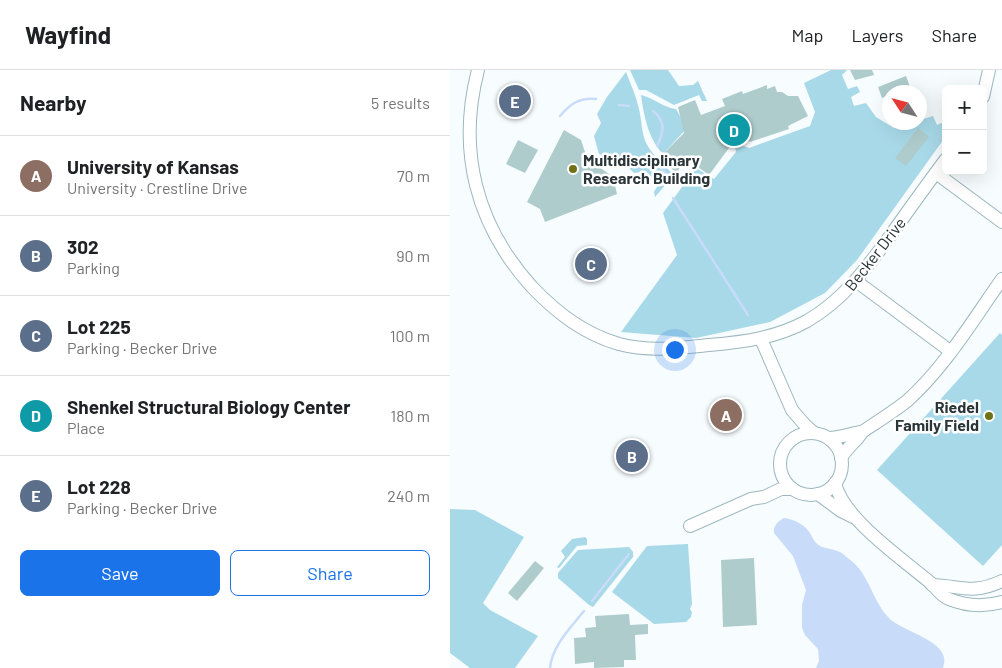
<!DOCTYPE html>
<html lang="en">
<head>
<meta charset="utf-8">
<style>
	body { margin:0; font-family:Barlow,sans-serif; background:#f6f6f6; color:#202124 }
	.controls { position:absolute; right:15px; top:15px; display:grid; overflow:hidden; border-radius:8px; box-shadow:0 5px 20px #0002 }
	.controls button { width:45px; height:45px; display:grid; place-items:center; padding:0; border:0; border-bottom:1px solid #e0e0e0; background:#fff; color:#202124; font:25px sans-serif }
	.compass { position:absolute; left:432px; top:15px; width:45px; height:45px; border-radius:50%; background:#fff; box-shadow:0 5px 20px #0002; rotate:306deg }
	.you { position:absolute; left:224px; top:279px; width:18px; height:18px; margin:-12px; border:4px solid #fff; border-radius:50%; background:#1a73e8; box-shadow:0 0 0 8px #1a73e833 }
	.badge { display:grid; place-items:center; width:32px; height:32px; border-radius:50%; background:#1a73e8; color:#fff; font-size:16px; font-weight:700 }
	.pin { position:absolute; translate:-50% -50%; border:2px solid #fff; box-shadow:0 1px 5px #0006 }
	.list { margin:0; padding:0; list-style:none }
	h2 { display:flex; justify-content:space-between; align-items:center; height:65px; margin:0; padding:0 20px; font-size:21px }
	h2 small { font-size:16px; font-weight:400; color:#757577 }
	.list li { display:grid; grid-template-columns:32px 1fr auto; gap:15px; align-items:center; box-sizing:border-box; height:80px; padding:0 20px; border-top:1px solid #e0e0e0 }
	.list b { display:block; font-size:19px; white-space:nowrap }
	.list p { margin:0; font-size:16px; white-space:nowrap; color:#757577 }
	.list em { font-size:16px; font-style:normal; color:#757577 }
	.actions { display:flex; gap:10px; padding:15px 20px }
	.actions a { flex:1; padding:11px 0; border:1px solid #1a73e8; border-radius:8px; text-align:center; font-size:18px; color:#1a73e8 }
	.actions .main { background:#1a73e8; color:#fff }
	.map { position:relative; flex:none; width:552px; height:598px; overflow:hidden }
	header { display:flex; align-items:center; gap:30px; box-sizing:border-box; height:70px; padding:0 25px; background:#fff; border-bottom:1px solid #e0e0e0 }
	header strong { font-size:24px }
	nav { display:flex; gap:28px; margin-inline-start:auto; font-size:18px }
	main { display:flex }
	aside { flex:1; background:#fff }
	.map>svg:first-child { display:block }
	.green { fill:#a8d9e8 }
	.water { fill:#c8dbf9 }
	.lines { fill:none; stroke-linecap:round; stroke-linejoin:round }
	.stream { stroke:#c8dbf9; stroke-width:2.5 }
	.building { fill:#afcccd }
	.minor-casing { stroke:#9cb7bf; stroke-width:14 }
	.minor { stroke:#fff; stroke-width:12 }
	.poi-dot { fill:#6e7117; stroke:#fff; stroke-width:2 }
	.labels { text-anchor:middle; stroke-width:5; stroke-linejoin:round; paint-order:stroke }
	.poi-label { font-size:16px; font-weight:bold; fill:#2a3538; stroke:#fff; text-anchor:start }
	.street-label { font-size:16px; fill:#2a3538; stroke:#fff }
</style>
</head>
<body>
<header>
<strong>Wayfind</strong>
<nav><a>Map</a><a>Layers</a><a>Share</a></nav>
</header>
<main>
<aside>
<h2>Nearby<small>5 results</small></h2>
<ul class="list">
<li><span class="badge" style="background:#8d6e63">A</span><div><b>University of Kansas</b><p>University · Crestline Drive</p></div><em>70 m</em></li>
<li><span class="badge" style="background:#5c6f8a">B</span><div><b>302</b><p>Parking</p></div><em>90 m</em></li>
<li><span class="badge" style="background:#5c6f8a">C</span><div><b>Lot 225</b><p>Parking · Becker Drive</p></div><em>100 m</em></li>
<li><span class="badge" style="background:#0f9aa8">D</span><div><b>Shenkel Structural Biology Center</b><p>Place</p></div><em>180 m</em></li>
<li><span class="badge" style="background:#5c6f8a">E</span><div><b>Lot 228</b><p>Parking · Becker Drive</p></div><em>240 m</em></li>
</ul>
<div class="actions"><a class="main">Save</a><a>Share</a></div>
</aside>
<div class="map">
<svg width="552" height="598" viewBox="0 0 552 598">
	<rect width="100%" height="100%" fill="#f7fcfe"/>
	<g class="green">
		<polygon points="180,0 218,0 229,16 243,15 248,11 257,31 252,31 249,25 224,35 196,20 189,20"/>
		<polygon points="381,0 397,0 392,5 398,19 407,16 410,22 401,27 404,36 416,33 426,47 444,58 461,53 470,52 470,50 483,46 487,55 496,51 496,66 407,190 375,223 320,252 246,268 171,262 227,185 213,143 246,98 264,109 286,82 285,76 294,76 299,78 360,56 365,42 354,13"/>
		<path d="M176,2c5,13 10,24 13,37 3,12 2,22 7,34 7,13 18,22 28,32l-19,22 -1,-5 4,-7 -12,-14 -12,2 -8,-8 -27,-11 -5,-18 7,-13 -4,-9 10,-17z"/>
		<path d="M191,25c13,3 23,13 35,14l11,19 -24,26c-15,-16 -19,-38 -22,-59z"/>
		<polygon points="550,263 552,265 552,475 533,496 427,400"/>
		<polygon points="0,439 25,440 74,467 33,533 40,540 88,566 65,598 20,598 0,583"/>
		<polygon points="135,467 137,469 137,475 127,476 109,498 107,497 115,487 111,481 122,469"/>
		<polygon points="238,474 242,534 240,539 242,542 241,547 236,552 204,554 162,522 197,476"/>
		<polygon points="179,477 183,482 183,487 143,537 139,535 108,508 108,503 128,480"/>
	</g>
	<path class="water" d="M334,448c10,1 21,7 26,15 2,3 3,7 6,10 6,6 15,5 24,9 5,3 10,8 15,12 15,15 19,39 34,54 14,15 65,23 54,50h-127l3,-7 -1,-12 -13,-14 -3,-7v-23l4,-15 -7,-18 -6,-16 -19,-23c-1,-7 4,-12 10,-15z"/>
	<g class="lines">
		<g class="stream">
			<polyline points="169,35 179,36"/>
			<path d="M203,41c13,10 11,21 4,35"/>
			<path d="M110,46c10,-12 20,-19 36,-17"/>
			<polyline points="205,91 216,104"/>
			<polyline points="223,128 298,245"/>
			<polyline points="142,531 179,484"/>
			<path d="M100,598c2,-22 21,-41 34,-57"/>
		</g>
	</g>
	<g class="building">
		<polygon points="400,0 422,0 424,5 405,10"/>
		<polygon points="456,6 460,17 446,22 440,22 440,25 432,28 428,17"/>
		<polygon points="317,15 317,19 325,16 327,22 332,22 338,26 348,26 358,46 338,56 339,59 300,72 296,68 278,73 279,78 259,105 237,89 226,103 220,97 222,95 211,86 234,63 228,37 245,30 251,45 275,36 272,29 292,21 293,24"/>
		<polygon points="468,58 479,67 456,96 445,88"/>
		<polygon points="114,60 131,70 137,88 163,107 167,124 95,152 90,139 77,132"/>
		<polygon points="68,70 88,80 75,103 56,94"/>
		<polygon points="304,488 307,555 273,557 271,490"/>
		<polygon points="85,491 94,498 67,531 58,523"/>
		<polygon points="179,544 180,555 198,554 198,564 185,565 186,590 174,590 174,597 144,598 144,592 125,594 124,568 136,567 135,558 146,557 145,546"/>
	</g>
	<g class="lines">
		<defs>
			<g id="minor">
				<path d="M28,0c-21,81 -2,155 54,217 25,26 52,47 87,57 30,8 60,4 90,1 35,-3 67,-7 98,-24 38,-22 61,-55 86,-89 17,-24 35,-49 53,-73"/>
				<polyline points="533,27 539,0"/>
				<polyline points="486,103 552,152"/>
				<polyline points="406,211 500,281"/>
				<polyline points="311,269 342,340 355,355 364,363"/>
				<circle cx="361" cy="394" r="31"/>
				<path d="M378,368c13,0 23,-5 34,-6"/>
				<path d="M391,388c7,-12 16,-17 21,-26 15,-10 31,-20 45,-31 38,-34 66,-81 95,-122"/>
				<path d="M385,413c8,36 69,77 97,101 6,6 9,12 17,15 17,7 35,8 53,3"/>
				<polyline points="368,424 391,441 403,447"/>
				<polyline points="240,456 301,429 314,427 331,419 343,419"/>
				<path d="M482,515c30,1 40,10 70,-4"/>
			</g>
		</defs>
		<use href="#minor" class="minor-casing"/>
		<use href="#minor" class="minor"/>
	</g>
	<g class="poi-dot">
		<circle cx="123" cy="99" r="5"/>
		<circle cx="539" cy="346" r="5"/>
	</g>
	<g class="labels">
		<g class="poi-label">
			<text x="133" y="96">Multidisciplinary<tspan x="133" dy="18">Research Building</tspan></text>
			<text x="529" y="343" text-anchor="end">Riedel<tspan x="529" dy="18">Family Field</tspan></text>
		</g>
		<g class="street-label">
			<text transform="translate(425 184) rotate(-52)" y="6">Becker Drive</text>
		</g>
	</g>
</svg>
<div class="controls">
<button>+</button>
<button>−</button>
</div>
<svg class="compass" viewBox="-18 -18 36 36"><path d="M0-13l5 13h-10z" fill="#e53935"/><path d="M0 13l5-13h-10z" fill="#757577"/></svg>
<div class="you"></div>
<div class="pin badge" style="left:276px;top:345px;background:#8d6e63">A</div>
<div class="pin badge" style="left:182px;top:386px;background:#5c6f8a">B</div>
<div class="pin badge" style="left:141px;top:194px;background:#5c6f8a">C</div>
<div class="pin badge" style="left:284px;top:60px;background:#0f9aa8">D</div>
<div class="pin badge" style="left:65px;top:31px;background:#5c6f8a">E</div>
</div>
</main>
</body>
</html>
